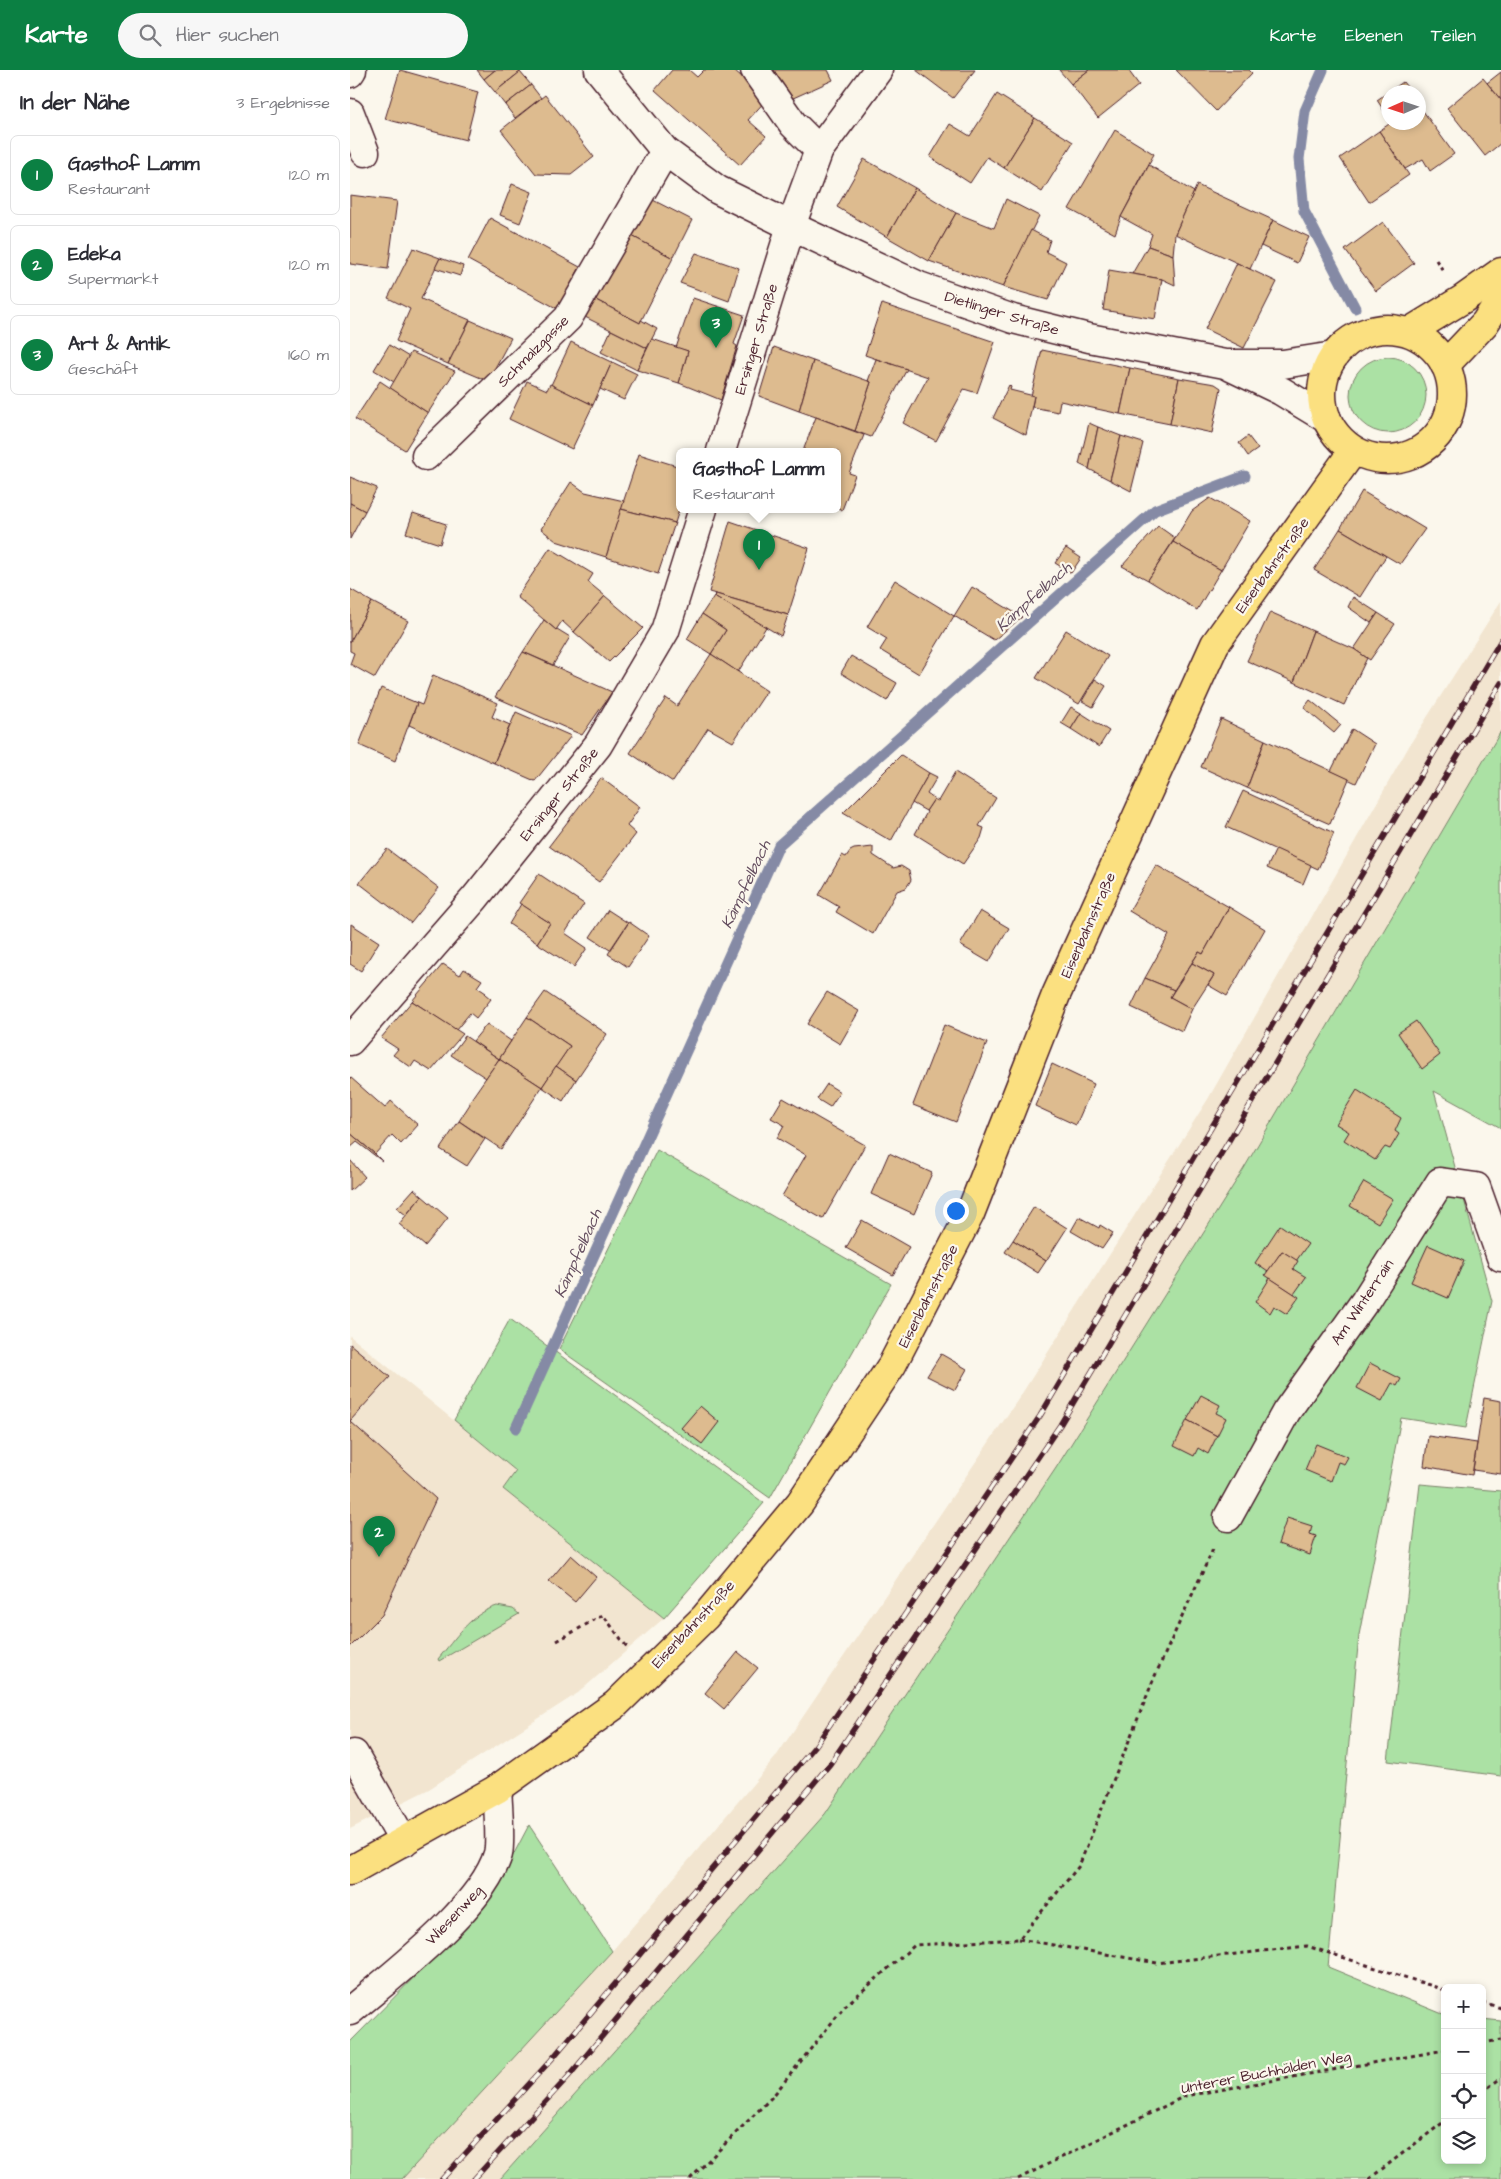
<!DOCTYPE html>
<html lang="de">
<head>
<meta charset="utf-8">
<style>
	body { margin:0; font-family:"Architects Daughter",sans-serif; background:#f7f7f7; color:#2b2b33 }
	.controls { position:absolute; right:15px; bottom:15px; display:grid; overflow:hidden; border-radius:8px; box-shadow:0 2px 8px #0003 }
	.controls button { width:45px; height:45px; display:grid; place-items:center; padding:0; border:0; border-bottom:1px solid #e1e1e2; background:#fff; color:#2b2b33; font:25px sans-serif }
	.compass { position:absolute; left:1031px; top:15px; width:45px; height:45px; border-radius:50%; background:#fff; box-shadow:0 2px 8px #0003; rotate:267deg }
	.you { position:absolute; left:605px; top:1140px; width:18px; height:18px; margin:-12px; border:4px solid #fff; border-radius:50%; background:#1a73e8; box-shadow:0 0 0 8px #1a73e833 }
	.badge { display:grid; place-items:center; width:32px; height:32px; border-radius:50%; background:#0b8043; color:#fff; font-size:16px; font-weight:700 }
	.pin { position:absolute; translate:-50% -41px; filter:drop-shadow(0 1px 2px #0008) }
	.pin::after { content:''; position:absolute; top:26px; width:18px; height:15px; background:inherit; clip-path:polygon(0 0,100% 0,50% 100%) }
	.popup { position:absolute; left:326px; top:378px; width:165px; height:65px; box-sizing:border-box; display:grid; place-content:center; border-radius:8px; background:#fff; filter:drop-shadow(0 1px 4px #0005); font-size:16px; white-space:nowrap; color:#7c7c81 }
	.popup b { font-size:19px; color:#2b2b33 }
	.popup::after { content:''; position:absolute; left:50%; top:100%; margin-left:-10px; border:10px solid transparent; border-top-color:#fff }
	.list { margin:0; padding:0; list-style:none }
	h2 { display:flex; justify-content:space-between; align-items:center; height:65px; margin:0; padding:0 20px; font-size:21px }
	h2 small { font-size:16px; font-weight:400; color:#7c7c81 }
	.list li { display:grid; grid-template-columns:32px 1fr auto; gap:15px; align-items:center; box-sizing:border-box; height:80px; margin:0 10px 10px; padding:0 10px; border:1px solid #e1e1e2; border-radius:8px }
	.list b { display:block; font-size:19px; white-space:nowrap }
	.list p { margin:0; font-size:16px; white-space:nowrap; color:#7c7c81 }
	.list em { font-size:16px; font-style:normal; color:#7c7c81 }
	.icon { flex:none; width:28px; height:28px; fill:none; stroke:currentColor; stroke-width:2; stroke-linecap:round; stroke-linejoin:round }
	.map { position:relative; flex:none; width:1151px; height:2109px; overflow:hidden }
	header { display:flex; align-items:center; gap:30px; box-sizing:border-box; height:70px; padding:0 25px; background:#0b8043; color:#fff }
	header strong { font-size:24px }
	nav { display:flex; gap:28px; margin-inline-start:auto; font-size:18px }
	.search { width:350px; height:45px; background:#f7f7f7; display:flex; align-items:center; gap:12px; box-sizing:border-box; padding:0 18px; border-radius:28px; color:#7c7c81; font-size:19px }
	main { display:flex }
	aside { flex:1; background:#fff }
	.map>svg:first-child { display:block }
	.built { fill:#f2e5d0 }
	.green { fill:#abe1a4; stroke:#7a8068 }
	.lines { fill:none; stroke-linecap:round; stroke-linejoin:round }
	.stream { stroke:#858aa5; stroke-width:11 }
	.building { fill:#ddbb8f; stroke:#4a1f2b }
	.minor-casing { stroke:#4a1f2b; stroke-width:31 }
	.major-casing { stroke:#4a1f2b; stroke-width:31 }
	.path { stroke:#4a1f2b; stroke-width:3; stroke-dasharray:4 4; stroke-linecap:butt }
	.minor { stroke:#fbf7ec; stroke-width:28 }
	.major { stroke:#fbe080; stroke-width:28 }
	.rail-casing { stroke:#4a1f2b; stroke-width:5.5 }
	.rail { stroke:#fbf7ec; stroke-width:4; stroke-dasharray:11; stroke-linecap:butt }
	.labels { text-anchor:middle; stroke-width:4.5; stroke-linejoin:round; paint-order:stroke }
	.street-label { font-size:15px; fill:#4a1f2b; stroke:#fbf7ec }
	.water-label { font-size:16px; font-style:italic; fill:#634c5e; stroke:#fbf7ec }
</style>
</head>
<body>
<header>
<strong>Karte</strong>
<div class="search"><svg class="icon" aria-label="search" viewBox="0 0 24 24"><circle cx="10" cy="10" r="6"/><path d="M15 15l6 6"/></svg>Hier suchen</div>
<nav><a>Karte</a><a>Ebenen</a><a>Teilen</a></nav>
</header>
<main>
<aside>
<h2>In der Nähe<small>3 Ergebnisse</small></h2>
<ul class="list">
<li><span class="badge">1</span><div><b>Gasthof Lamm</b><p>Restaurant</p></div><em>120 m</em></li>
<li><span class="badge">2</span><div><b>Edeka</b><p>Supermarkt</p></div><em>120 m</em></li>
<li><span class="badge">3</span><div><b>Art &amp; Antik</b><p>Geschäft</p></div><em>160 m</em></li>
</ul>
</aside>
<div class="map">
<svg width="1151" height="2109" viewBox="0 0 1151 2109">
	<rect width="100%" height="100%" fill="#fbf7ec"/>
	<filter id="ink" filterUnits="userSpaceOnUse"><feTurbulence type="fractalNoise" baseFrequency=".02" numOctaves="2"/><feDisplacementMap in="SourceGraphic" scale="10" xChannelSelector="R" yChannelSelector="G"/><feConvolveMatrix kernelMatrix="1 2 1 2 8 2 1 2 1" color-interpolation-filters="sRGB"/></filter>
	<g filter="url(#ink)">
		<g class="built">
			<polygon points="1151,531 1151,661 893,1100 706,1398 475,1744 150,2109 52,2109 262,1881 425,1688 671,1325 858,1029 1062,671"/>
			<polygon points="0,1266 166,1401 153,1419 314,1548 228,1623 79,1719 0,1759"/>
		</g>
		<g class="green">
			<circle cx="1038" cy="325" r="38"/>
			<polygon points="1151,661 1151,1058 1084,1021 1142,1231 1116,1358 1051,1348 1009,1565 978,1897 1095,1945 1095,2090 1132,2090 1132,1949 1151,1951 1151,2109 150,2109 475,1744 706,1398 893,1100"/>
			<polygon points="307,1080 541,1214 420,1428 209,1279"/>
			<polygon points="160,1249 414,1433 314,1548 153,1419 166,1401 104,1350"/>
			<polygon points="1070,1414 1151,1421 1151,1706 1038,1691"/>
			<path d="M147,1536l16,3 6,5 -80,47 -1,-2c17,-20 32,-45 59,-53z"/>
			<polygon points="179,1755 262,1881 52,2109 0,2109 0,1972 85,1886 159,1793"/>
		</g>
		<g class="lines">
			<g class="stream">
				<polyline points="973,0 955,41 949,89 954,141 1005,238"/>
				<polyline points="166,1358 429,775 805,440 895,406"/>
			</g>
		</g>
		<g class="building">
			<polygon points="50,0 128,22 116,70 35,49"/>
			<polygon points="127,0 145,0 134,9"/>
			<polygon points="145,0 169,0 170,2 145,22 134,9"/>
			<polygon points="322,0 339,0 347,7 354,0 384,0 417,29 398,50 416,66 390,95 305,20"/>
			<polygon points="424,0 478,0 483,10 441,29"/>
			<polygon points="566,0 625,0 603,28"/>
			<polygon points="709,0 739,0 721,14"/>
			<polygon points="739,0 778,0 789,15 748,48 721,14"/>
			<polygon points="826,0 899,0 902,3 866,41"/>
			<polygon points="170,2 181,15 155,35 145,22"/>
			<polygon points="1151,2 1151,30 1137,13"/>
			<polygon points="1133,8 1151,30 1151,73 1135,86 1097,38"/>
			<polygon points="1053,12 1061,22 1038,22 1038,47 1027,30"/>
			<polygon points="181,15 191,28 165,48 155,35"/>
			<polygon points="647,24 685,48 654,98 637,87 620,113 580,87 600,54 620,66"/>
			<polygon points="195,25 244,87 221,105 186,104 151,60"/>
			<polygon points="1068,34 1104,84 1080,101 1073,89 1055,99 1029,61 1042,52 1068,52"/>
			<polygon points="685,48 723,72 692,122 654,98"/>
			<polygon points="765,60 804,84 771,147 765,164 719,139"/>
			<polygon points="1029,61 1059,105 1019,132 990,88"/>
			<polygon points="514,89 565,118 537,167 487,137"/>
			<polygon points="799,95 844,122 825,164 823,185 798,176 802,164 771,147"/>
			<polygon points="162,114 182,122 170,153 150,145"/>
			<polygon points="847,115 923,150 900,199 825,164"/>
			<polygon points="565,118 606,143 579,191 537,167"/>
			<polygon points="0,125 47,131 38,199 0,194"/>
			<polygon points="297,127 342,150 323,188 278,164"/>
			<polygon points="656,129 689,146 653,217 579,191 606,143 644,158"/>
			<polygon points="140,148 230,197 208,239 118,190"/>
			<polygon points="923,150 959,167 947,193 911,176"/>
			<polygon points="1033,152 1064,193 1026,221 995,180"/>
			<polygon points="681,160 700,170 696,182 716,192 698,230 653,217"/>
			<polygon points="278,164 323,188 290,253 244,229"/>
			<polygon points="798,176 823,185 825,215 812,209 782,204"/>
			<polygon points="63,178 90,188 71,229 120,250 98,294 46,271 60,239 38,228"/>
			<polygon points="346,183 389,198 379,231 330,213"/>
			<polygon points="90,188 113,196 110,206 85,198"/>
			<polygon points="887,193 927,212 894,278 855,259"/>
			<polygon points="759,200 812,209 805,249 753,240"/>
			<polygon points="343,228 394,245 384,274 387,276 371,330 329,313 338,281 326,278"/>
			<polygon points="244,229 290,253 291,250 307,259 297,278 235,247"/>
			<polygon points="532,234 645,272 627,323 614,319 586,371 553,353 578,307 515,285"/>
			<polygon points="120,250 161,268 138,311 98,294"/>
			<polygon points="261,260 297,278 287,300 251,282"/>
			<polygon points="302,269 338,281 329,313 287,300"/>
			<polygon points="221,272 262,292 243,335 201,315"/>
			<polygon points="39,275 59,287 44,312 24,300"/>
			<polygon points="424,277 463,291 449,341 409,326"/>
			<polygon points="692,280 780,298 770,344 710,331 708,342 682,337 684,326 681,326"/>
			<polygon points="61,282 105,301 78,343 40,318"/>
			<polygon points="526,289 557,299 521,367 505,361 521,312 518,311"/>
			<polygon points="463,291 521,312 505,361 449,341"/>
			<polygon points="262,292 287,304 274,330 250,319"/>
			<polygon points="780,298 829,308 820,354 770,344"/>
			<polygon points="829,308 865,314 871,318 862,363 820,354"/>
			<polygon points="30,311 78,343 55,380 5,349"/>
			<polygon points="177,311 197,320 200,314 243,335 222,379 159,349"/>
			<polygon points="659,315 661,317 660,320 684,326 676,365 643,348"/>
			<polygon points="466,347 514,365 499,403 505,405 492,440 488,438 488,381 453,381"/>
			<polygon points="739,353 748,357 739,399 729,394"/>
			<polygon points="748,357 771,366 760,410 739,399"/>
			<polygon points="771,366 793,373 781,421 760,410"/>
			<polygon points="898,366 908,379 898,386 889,373"/>
			<polygon points="289,384 330,397 330,437 325,453 271,439"/>
			<polygon points="0,407 27,418 15,441 0,433"/>
			<polygon points="221,412 235,422 274,431 256,487 206,471 191,459"/>
			<polygon points="1012,421 1075,459 1050,494 990,459"/>
			<polygon points="860,428 900,451 871,500 823,472 842,441"/>
			<polygon points="0,433 15,441 0,469"/>
			<polygon points="271,439 325,453 308,504 256,487"/>
			<polygon points="63,443 96,454 90,474 56,463"/>
			<polygon points="380,451 459,478 438,545 359,522"/>
			<polygon points="808,456 825,468 798,510 772,496"/>
			<polygon points="990,459 1036,486 1010,527 964,500"/>
			<polygon points="823,472 871,500 847,540 798,510"/>
			<polygon points="200,478 243,504 238,512 255,526 224,562 212,551 206,560 167,527"/>
			<polygon points="716,478 731,488 721,503 705,493"/>
			<polygon points="545,510 604,546 569,604 530,580 537,569 517,557"/>
			<polygon points="622,517 672,547 644,570 604,546"/>
			<polygon points="0,519 22,532 0,572"/>
			<polygon points="366,524 438,545 431,566 364,526"/>
			<polygon points="255,526 293,558 259,592 224,562"/>
			<polygon points="364,526 416,557 388,602 361,584 376,560 352,544"/>
			<polygon points="1003,527 1028,543 1021,553 998,537"/>
			<polygon points="22,532 58,551 25,608 0,594 4,583 0,581 0,572"/>
			<polygon points="920,542 963,561 944,612 897,591"/>
			<polygon points="1028,543 1045,554 1020,590 1004,579"/>
			<polygon points="352,544 376,560 361,584 337,569"/>
			<polygon points="194,550 206,560 207,559 220,567 203,595 173,582"/>
			<polygon points="716,560 758,586 729,634 686,608"/>
			<polygon points="963,561 1004,579 1017,588 994,635 944,612"/>
			<polygon points="173,582 262,622 232,665 145,627"/>
			<polygon points="361,584 417,621 383,672 358,658 323,712 280,683 316,628 327,636"/>
			<polygon points="501,586 547,613 537,631 491,603"/>
			<polygon points="83,605 148,633 142,647 160,655 144,693 59,655 67,633 72,635"/>
			<polygon points="745,609 756,616 743,637 732,631"/>
			<polygon points="31,618 67,633 45,691 9,675"/>
			<polygon points="960,630 991,655 984,663 954,638"/>
			<polygon points="721,637 731,643 721,659 711,653"/>
			<polygon points="166,642 221,666 185,711 144,693"/>
			<polygon points="731,643 759,661 749,677 721,659"/>
			<polygon points="871,649 915,670 897,718 851,697"/>
			<polygon points="1002,659 1025,674 1006,713 981,701"/>
			<polygon points="915,670 999,709 980,754 897,718"/>
			<polygon points="551,685 579,703 541,771 493,743"/>
			<polygon points="605,702 646,728 629,756 634,758 631,768 613,794 565,764 577,742 576,741 584,729 588,731"/>
			<polygon points="579,703 587,707 577,724 584,729 576,741 562,733"/>
			<polygon points="251,708 290,737 277,756 286,764 249,812 199,776"/>
			<polygon points="893,721 984,763 968,799 876,757"/>
			<polygon points="523,777 523,785 543,798 551,796 559,801 561,810 556,818 547,821 523,864 486,842 489,837 469,825 492,785 496,787 500,781 504,779"/>
			<polygon points="37,779 89,818 61,853 9,813"/>
			<polygon points="926,779 961,795 953,814 917,798"/>
			<polygon points="806,795 879,837 853,884 849,882 824,920 795,908 819,865 779,841"/>
			<polygon points="189,804 234,834 215,863 237,878 224,897 187,873 200,853 169,833"/>
			<polygon points="171,834 200,853 187,873 159,854"/>
			<polygon points="879,837 915,859 877,926 858,915 864,905 842,893 849,882 853,884"/>
			<polygon points="258,840 278,853 260,880 240,867"/>
			<polygon points="630,841 659,858 639,892 610,875"/>
			<polygon points="279,852 299,866 278,897 258,884"/>
			<polygon points="1,854 29,872 11,901 0,894"/>
			<polygon points="842,893 864,905 842,939 820,927"/>
			<polygon points="93,894 110,905 114,899 132,910 127,917 136,923 135,924 141,929 126,948 120,943 106,960 62,931"/>
			<polygon points="795,908 824,920 820,927 842,939 832,961 781,937"/>
			<polygon points="195,922 257,964 226,1010 206,996 220,976 177,947"/>
			<polygon points="477,922 509,941 490,974 457,954"/>
			<polygon points="62,931 113,964 81,1001 65,991 61,997 43,985 48,979 31,968"/>
			<polygon points="177,947 220,976 192,1017 149,989"/>
			<polygon points="1066,951 1090,985 1072,999 1048,963"/>
			<polygon points="137,954 161,971 149,989 123,971"/>
			<polygon points="594,955 637,973 606,1052 563,1035"/>
			<polygon points="115,966 149,989 136,1008 101,985"/>
			<polygon points="149,989 192,1017 151,1079 109,1051 120,1034 119,1032"/>
			<polygon points="702,994 744,1014 726,1055 685,1036"/>
			<polygon points="206,996 226,1010 213,1031 192,1017"/>
			<polygon points="0,1007 35,1038 41,1031 68,1055 51,1074 42,1065 25,1084 0,1063"/>
			<polygon points="477,1014 490,1022 480,1037 467,1029"/>
			<polygon points="1007,1020 1051,1048 1045,1061 1049,1064 1040,1079 1035,1077 1025,1090 994,1070 999,1062 986,1054"/>
			<polygon points="433,1028 515,1075 473,1149 432,1126 456,1085 427,1068 434,1055 421,1048"/>
			<polygon points="109,1051 135,1069 117,1096 90,1079"/>
			<polygon points="0,1063 25,1084 32,1091 7,1072 0,1078"/>
			<polygon points="539,1083 582,1103 564,1144 521,1124"/>
			<polygon points="0,1090 15,1107 0,1121"/>
			<polygon points="1014,1112 1043,1129 1028,1153 1000,1136"/>
			<polygon points="64,1119 72,1126 56,1145 47,1138"/>
			<polygon points="72,1126 98,1148 75,1176 49,1154"/>
			<polygon points="684,1137 717,1158 696,1191 663,1170"/>
			<polygon points="729,1147 749,1158 750,1155 763,1163 752,1179 721,1161"/>
			<polygon points="512,1150 559,1177 543,1205 496,1178"/>
			<polygon points="930,1155 958,1174 946,1191 932,1181 918,1202 905,1193"/>
			<polygon points="663,1170 696,1191 688,1203 655,1182"/>
			<polygon points="1078,1175 1114,1191 1098,1228 1061,1212"/>
			<polygon points="932,1181 948,1191 943,1199 956,1207 944,1224 915,1205"/>
			<polygon points="920,1208 949,1227 937,1244 924,1236 920,1243 905,1232"/>
			<polygon points="0,1274 40,1307 0,1351"/>
			<polygon points="591,1284 617,1299 605,1320 577,1306"/>
			<polygon points="1020,1293 1051,1309 1047,1316 1042,1313 1032,1331 1007,1318"/>
			<polygon points="851,1325 870,1335 866,1343 876,1348 867,1366 837,1350"/>
			<polygon points="1134,1328 1151,1331 1151,1404 1123,1400"/>
			<polygon points="350,1336 369,1352 352,1374 331,1358"/>
			<polygon points="837,1350 867,1366 858,1384 848,1378 844,1386 824,1376"/>
			<polygon points="0,1351 86,1429 32,1545 0,1577"/>
			<polygon points="1078,1366 1127,1373 1122,1405 1074,1396"/>
			<polygon points="966,1374 998,1387 994,1394 988,1392 981,1411 955,1400"/>
			<polygon points="937,1448 962,1456 960,1464 966,1466 960,1485 928,1474"/>
			<polygon points="221,1485 246,1507 225,1532 199,1511"/>
			<polygon points="388,1582 408,1598 374,1639 355,1623"/>
		</g>
		<g class="lines">
			<defs>
				<g id="minor">
					<polyline points="249,0 315,81 368,120 441,156 569,216 663,249 739,268 875,294 933,294 984,286"/>
					<polyline points="405,0 443,54 469,80"/>
					<polyline points="0,3 2,0"/>
					<polyline points="0,43 15,82"/>
					<polyline points="881,297 931,321 977,349"/>
					<polyline points="371,381 441,156 469,80 528,0"/>
					<polyline points="76,386 218,248 315,81"/>
					<polyline points="0,971 125,828 248,675 315,561 353,439"/>
					<polyline points="878,1447 936,1342 1015,1231 1090,1112 1126,1117 1151,1187"/>
					<polyline points="4,1684 54,1772"/>
					<path d="M0,1941c43,-37 132,-103 148,-157 3,-12 0,-50 -1,-65"/>
				</g>
				<g id="major">
					<circle cx="1037" cy="324" r="65"/>
					<polyline points="1059,262 1113,229 1151,202"/>
					<polyline points="1095,295 1135,253 1151,228"/>
					<polyline points="0,1801 147,1719 265,1635 355,1547 450,1433 542,1295 620,1144 706,925 865,574 1003,381"/>
				</g>
			</defs>
			<use href="#minor" class="minor-casing"/>
			<use href="#major" class="major-casing"/>
			<g class="path">
				<polyline points="1086,190 1094,202"/>
				<polyline points="207,1571 253,1545 277,1577"/>
				<polyline points="669,1869 807,1893 957,1876 1095,1920"/>
				<polyline points="1132,1932 1151,1938"/>
				<polyline points="1132,1973 1151,1970"/>
				<polyline points="1132,2022 1151,2008"/>
				<polyline points="340,2109 423,2026 495,1936 565,1875 669,1869 729,1796 804,1608 864,1477"/>
				<polyline points="668,2109 835,2026 1095,1980"/>
				<polyline points="1019,2109 1095,2051"/>
			</g>
			<use href="#minor" class="minor"/>
			<use href="#major" class="major"/>
			<defs>
				<g id="rail">
					<polyline points="92,2109 201,1990 466,1675 690,1346 1151,570"/>
					<polyline points="124,2109 218,2007 480,1694 710,1355 1151,613"/>
				</g>
			</defs>
			<use href="#rail" class="rail-casing"/>
			<use href="#rail" class="rail"/>
		</g>
	</g>
	<g class="labels">
		<g class="street-label">
			<text transform="translate(652 243) rotate(17)" y="5">Dietlinger Straße</text>
			<text transform="translate(406 269) rotate(-73)" y="5">Ersinger Straße</text>
			<text transform="translate(183 281) rotate(-45)" y="5">Schmalzgasse</text>
			<text transform="translate(922 495) rotate(-54)" y="5">Eisenbahnstraße</text>
			<text transform="translate(209 724) rotate(-51)" y="5">Ersinger Straße</text>
			<text transform="translate(738 855) rotate(-66)" y="5">Eisenbahnstraße</text>
			<text transform="translate(578 1226) rotate(-63)" y="5">Eisenbahnstraße</text>
			<text transform="translate(1012 1232) rotate(-56)" y="5">Am Winterrain</text>
			<text transform="translate(343 1554) rotate(-47)" y="5">Eisenbahnstraße</text>
			<text transform="translate(104 1845) rotate(-47)" y="5">Wiesenweg</text>
			<text transform="translate(916 2002) rotate(-11)" y="5">Unterer Buchhälden Weg</text>
		</g>
		<g class="water-label">
			<text transform="translate(683 526) rotate(-42)" y="6">Kämpfelbach</text>
			<text transform="translate(395 814) rotate(-65)" y="6">Kämpfelbach</text>
			<text transform="translate(227 1183) rotate(-66)" y="6">Kämpfelbach</text>
		</g>
	</g>
</svg>
<div class="controls">
<button>+</button>
<button>−</button>
<button><svg class="icon" aria-label="locate" viewBox="0 0 24 24"><circle cx="12" cy="12" r="6"/><path d="M12 2v4M12 18v4M2 12h4M18 12h4"/></svg></button>
<button><svg class="icon" aria-label="layers" viewBox="0 0 24 24"><path d="M12 4l9 5-9 5-9-5zM3 14l9 5 9-5"/></svg></button>
</div>
<svg class="compass" viewBox="-18 -18 36 36"><path d="M0-13l5 13h-10z" fill="#e53935"/><path d="M0 13l5-13h-10z" fill="#7c7c81"/></svg>
<div class="you"></div>
<div class="pin badge" style="left:409px;top:500px">1</div>
<div class="popup"><b>Gasthof Lamm</b>Restaurant</div>
<div class="pin badge" style="left:29px;top:1487px">2</div>
<div class="pin badge" style="left:366px;top:278px">3</div>
</div>
</main>
</body>
</html>
